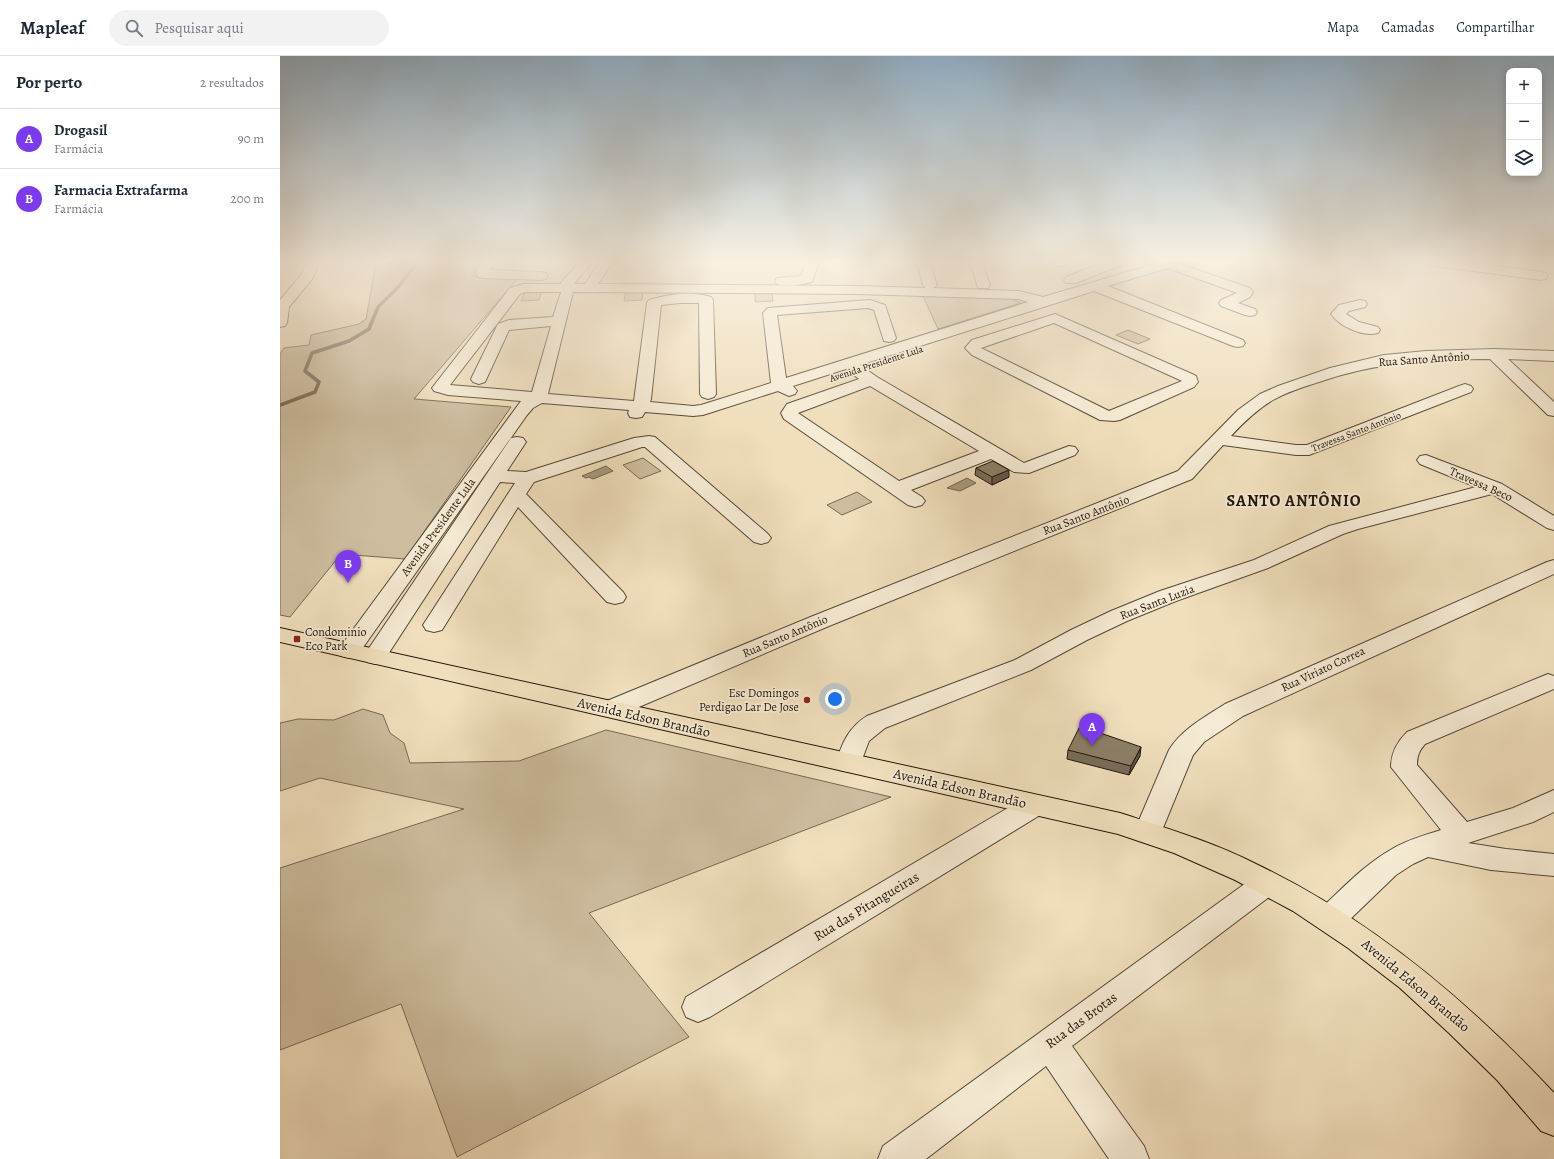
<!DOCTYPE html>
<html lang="pt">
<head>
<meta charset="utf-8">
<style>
	body { margin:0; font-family:Alegreya,serif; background:#f2f2f3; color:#1f2937 }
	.controls { position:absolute; right:12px; top:12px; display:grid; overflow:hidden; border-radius:8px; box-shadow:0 2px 10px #0003 }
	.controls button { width:36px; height:36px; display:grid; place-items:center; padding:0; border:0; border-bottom:1px solid #e0e1e3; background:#fff; color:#1f2937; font:20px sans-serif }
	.you { position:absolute; left:555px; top:643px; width:14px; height:14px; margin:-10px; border:3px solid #fff; border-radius:50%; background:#1a73e8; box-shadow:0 0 0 6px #1a73e833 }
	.badge { display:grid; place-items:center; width:26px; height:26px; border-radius:50%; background:#7c3aed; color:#fff; font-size:13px; font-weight:700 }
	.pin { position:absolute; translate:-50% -33px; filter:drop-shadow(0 1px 2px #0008) }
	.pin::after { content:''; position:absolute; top:21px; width:14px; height:12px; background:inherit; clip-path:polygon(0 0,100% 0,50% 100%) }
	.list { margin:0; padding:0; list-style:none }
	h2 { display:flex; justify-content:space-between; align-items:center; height:52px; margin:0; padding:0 16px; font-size:17px }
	h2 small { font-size:13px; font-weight:400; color:#747a83 }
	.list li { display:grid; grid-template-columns:26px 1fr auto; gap:12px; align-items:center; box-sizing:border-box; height:60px; padding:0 16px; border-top:1px solid #e0e1e3 }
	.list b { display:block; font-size:15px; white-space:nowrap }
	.list p { margin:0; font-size:13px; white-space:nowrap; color:#747a83 }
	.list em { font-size:13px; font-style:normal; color:#747a83 }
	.icon { flex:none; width:22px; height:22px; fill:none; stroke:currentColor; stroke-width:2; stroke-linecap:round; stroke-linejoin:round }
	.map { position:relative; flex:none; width:1274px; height:1103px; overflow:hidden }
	header { display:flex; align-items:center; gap:24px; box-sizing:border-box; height:56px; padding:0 20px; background:#fff; border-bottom:1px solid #e0e1e3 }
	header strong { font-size:19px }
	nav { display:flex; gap:22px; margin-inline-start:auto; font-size:14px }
	.search { width:280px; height:36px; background:#f2f2f3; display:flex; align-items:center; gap:10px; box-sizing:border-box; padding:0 14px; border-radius:22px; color:#747a83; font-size:15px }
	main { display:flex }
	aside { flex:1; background:#fff }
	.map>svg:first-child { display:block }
	.green { fill:#cdbc9e; stroke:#766954 }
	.water { fill:#a99a7f; stroke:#726550 }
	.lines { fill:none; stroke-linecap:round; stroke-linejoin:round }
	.stream { stroke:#726550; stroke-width:3.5 }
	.minor-casing { stroke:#544836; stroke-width:2 }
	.major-casing { stroke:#20160a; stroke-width:2 }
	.minor { fill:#f5ead3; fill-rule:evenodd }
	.major { fill:#f0debc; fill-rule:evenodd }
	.wall { fill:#786c59; stroke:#20160a }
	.shaded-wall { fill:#625848; stroke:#20160a }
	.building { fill:#8c7e67; stroke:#20160a }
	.poi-dot { fill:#8f2418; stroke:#f5ead3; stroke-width:1.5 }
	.labels { text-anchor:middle; stroke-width:3.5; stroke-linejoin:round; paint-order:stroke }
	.far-street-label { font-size:10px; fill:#20160a; stroke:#f5ead3 }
	.street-label { font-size:12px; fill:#20160a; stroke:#f5ead3 }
	.poi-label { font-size:12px; fill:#20160a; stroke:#f5ead3; text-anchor:start }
	.near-street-label { font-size:14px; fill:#20160a; stroke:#f5ead3 }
	.district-label { font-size:16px; font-weight:bold; letter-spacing:1px; fill:#20160a; stroke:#f5ead3 }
</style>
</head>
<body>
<header>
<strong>Mapleaf</strong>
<div class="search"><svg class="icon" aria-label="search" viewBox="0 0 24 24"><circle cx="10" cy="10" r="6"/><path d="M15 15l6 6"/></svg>Pesquisar aqui</div>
<nav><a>Mapa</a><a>Camadas</a><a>Compartilhar</a></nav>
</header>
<main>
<aside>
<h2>Por perto<small>2 resultados</small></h2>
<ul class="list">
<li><span class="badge">A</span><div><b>Drogasil</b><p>Farmácia</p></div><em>90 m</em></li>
<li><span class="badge">B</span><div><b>Farmacia Extrafarma</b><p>Farmácia</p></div><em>200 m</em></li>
</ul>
</aside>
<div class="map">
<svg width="1274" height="1103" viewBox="0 0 1274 1103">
	<rect width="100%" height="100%" fill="#f0debc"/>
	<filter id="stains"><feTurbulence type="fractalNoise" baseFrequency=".005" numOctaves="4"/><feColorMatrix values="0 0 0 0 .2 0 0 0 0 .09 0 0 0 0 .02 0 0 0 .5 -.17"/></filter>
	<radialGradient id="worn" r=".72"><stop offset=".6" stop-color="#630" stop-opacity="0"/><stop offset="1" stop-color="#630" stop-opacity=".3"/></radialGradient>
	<g class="green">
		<polygon points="93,206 204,206 191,220 239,221 134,343 231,351 125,503 61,498 10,561 0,559 0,298 4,292 29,289 31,279 79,268 86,263 95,212"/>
		<polygon points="262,234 259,244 241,245 245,235"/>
		<polygon points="363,234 362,244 344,245 346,235"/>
		<polygon points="475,236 492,236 493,245 475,246"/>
		<polygon points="642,238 729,242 741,247 658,273"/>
		<polygon points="848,274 870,283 858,288 836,279"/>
		<polygon points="363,402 381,415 360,423 343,409"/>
		<polygon points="577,436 592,446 562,459 547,449"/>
		<polygon points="83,653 103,659 110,677 124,687 130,707 239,705 326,674 611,741 309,857 409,981 177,1101 121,948 0,994 0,812 184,753 40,722 0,735 0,667 18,663 54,664"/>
	</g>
	<g class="water">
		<polygon points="326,410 333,415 313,423 309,421 306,422 302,420"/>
		<polygon points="687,422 696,427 680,435 667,432"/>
	</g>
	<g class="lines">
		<polyline class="stream" points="0,349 35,336 39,326 25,315 32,297 69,285 89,273 98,251 120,229 137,206"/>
		<defs>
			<g id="minor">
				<polygon points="28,206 40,206 32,223 9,251 7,267 5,270 0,271 0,244 21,219"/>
				<polygon points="203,206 217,206 210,214 261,216 266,217 268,220 266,223 261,224 203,222 198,221 195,216"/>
				<path d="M299,206h13l-18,22h11l15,-22h13l-15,22 260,2 68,2 -3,-3 -6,-23h12l8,23 -4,3 86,3 24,6 118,-35h20l-1,2 70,24 3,4 -3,5 -12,6 17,6 2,3 -2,3 -5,1 -5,-1 -24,-9 -2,-3 2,-3 16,-7 -69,-25 -60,18 135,54 2,3 -2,3 -5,1 -5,-1 -139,-55 -234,74 17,12 147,86 45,-17 6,1 3,4 -3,4 -46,18 -15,-1 -23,-13 -80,31 11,7 3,4 -3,4 -7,2 -7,-2 -124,-86 -3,-6 6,-9 72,-25 -13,-10 -53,17 4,5 -2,3 -6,2 -11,-5 -75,24 -10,1 -48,-4 -3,5 -6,1 -6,-1 -2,-4 1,-3 -87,-7 -9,5 -6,7 -170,241 -8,2 -8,-2 -4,-5 4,-5 180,-245 -73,-6 -14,-4 -2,-3 78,-100 13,-4h37zM245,236h36l-8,25 -44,3 -11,4 -27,55 2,3 6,2 6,-2 24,-52 42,-4 -19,66 -82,-7 70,-91zM293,236l285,2 160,5 10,3 -242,76 -9,-63 91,-7 6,2 10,31 5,1 5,-1 2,-3 -11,-33 -15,-5 -102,8 -5,5 8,70 -70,22 -8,1 -43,-4 1,-3 10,-94 19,-2h19l1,91 2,3 6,2 6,-2 2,-3 -3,-94 -2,-3c-20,-6 -42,-3 -62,3l-2,3 -13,98 -86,-7zM590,330l109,65 -80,30 -101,-68z"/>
				<path d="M527,206h12l-7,20c-12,3 -23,5 -35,2l-2,-3 2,-3 24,-2z"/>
				<polygon points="690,206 702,206 710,229 708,232 698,232"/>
				<polygon points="775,206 787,206 786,210 776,210"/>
				<polygon points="825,206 843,206 841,209 796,227 786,227 784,224 786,221"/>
				<polygon points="1150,206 1187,206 1261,216 1266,217 1268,220 1266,223 1261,224 1156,210 1152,209"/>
				<path d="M1080,244l5,1 2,3 -2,3 -16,4 -3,3 13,8 19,5 2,3 -2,3c-15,4 -38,-6 -47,-19l8,-9z"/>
				<path d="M775,258l137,60 4,2 2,6 -4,5 -74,33 -6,1 -14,-1 -128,-65 -7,-7 7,-8zM774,267l126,57 2,1 -73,30 -128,-63z"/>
				<path d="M1214,293l60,2v10l-46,-2 46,43v14l-6,-1 -58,-56c-61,0 -113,3 -171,23 -16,5 -32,10 -46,18 -15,9 -29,22 -42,36l65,9h11l152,-59 6,-2 6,2 2,3 -2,3 -162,63h-13l-73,-10 -31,34 -363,147 -209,89 -9,2 -9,-2 -3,-6 3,-6 211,-87 365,-145 60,-61 22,-16 18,-8 52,-18 54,-13 42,-4z"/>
				<polygon points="369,380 375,381 488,478 491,482 488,486 481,488 474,486 365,391 362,391 254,426 246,438 343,536 346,541 343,546 335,548 327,546 238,451 162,574 154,576 146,574 143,569 235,427 220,426 103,606 95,608 87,606 83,601 231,382 237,381 243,382 246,386 227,415 246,416 354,382"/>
				<path d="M1146,399l76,29 52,32v14l-7,-2 -55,-34 -134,35 -15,5 -75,34 -92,33 -49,20 -40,19 -56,30 -146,58 -16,13 -11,29 -9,2 -9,-2 -4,-7c6,-20 13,-36 31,-47l148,-56 56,-30 40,-19 49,-20 94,-31 75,-34 147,-39 -56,-23 -3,-4 3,-4z"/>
				<path d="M1274,504v14l-311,142 -39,26 -11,13 -35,85 -10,3 -10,-3 -4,-8 35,-82c13,-21 36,-33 56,-46l322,-142z"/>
				<path d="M1268,618l6,2v13l-129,55c-6,7 -8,12 -8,21l50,57 46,-14 41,-18v22l-21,10 -65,21 38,6 48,5v22l-63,-6 -63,-13 -15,7 -17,11 -55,53 -11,4 -11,-4 -4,-9 4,-9c23,-21 46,-46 73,-61 15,-9 33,-14 49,-19l-50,-63c0,-14 6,-25 16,-35z"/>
				<polygon points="755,739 765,742 769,749 765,756 430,961 418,966 406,961 402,951 406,941 745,742"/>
				<polygon points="987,815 997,819 1002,827 997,835 792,990 864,1090 869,1103 829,1103 766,1010 646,1103 598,1103 603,1090 977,819"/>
			</g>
			<path id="major" d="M0,572l840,185c46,15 93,29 136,51 115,55 212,137 298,229v43l-13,-5 -44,-51 -48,-47 -49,-45 -52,-40 -55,-37 -58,-31 -61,-27 -56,-19 -838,-192z"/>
		</defs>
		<use href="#minor" class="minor-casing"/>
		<use href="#major" class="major-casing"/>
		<use href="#minor" class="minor"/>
		<use href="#major" class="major"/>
	</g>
	<g class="wall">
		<polygon points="696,412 729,421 712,429 695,419"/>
		<polygon points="788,694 860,700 849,719 787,703"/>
	</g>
	<g class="shaded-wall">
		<polygon points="729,414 729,421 712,429 712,421"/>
		<polygon points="861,691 860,700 849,719 851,710"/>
	</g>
	<g class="building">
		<polygon points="713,405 729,414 712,421 696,412"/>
		<polygon points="800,670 861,691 851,710 788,694"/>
	</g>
	<linearGradient id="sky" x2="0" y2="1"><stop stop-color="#8faabe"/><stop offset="0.57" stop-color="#f8f0e1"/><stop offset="1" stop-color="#f8f0e1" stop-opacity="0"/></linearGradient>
	<rect width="1274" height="361" fill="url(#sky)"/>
	<g class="poi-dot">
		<rect x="13" y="579" width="8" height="8" rx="2"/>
		<circle cx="527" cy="644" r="4"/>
	</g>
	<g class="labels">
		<g class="far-street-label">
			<text transform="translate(596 307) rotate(-18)" y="4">Avenida Presidente Lula</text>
			<text transform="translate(1076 375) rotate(-21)" y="4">Travessa Santo Antônio</text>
		</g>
		<g class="street-label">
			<text transform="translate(1144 303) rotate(-4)" y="4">Rua Santo Antônio</text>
			<text transform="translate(1201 428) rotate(24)" y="4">Travessa Beco</text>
			<text transform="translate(806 459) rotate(-21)" y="4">Rua Santo Antônio</text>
			<text transform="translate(158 471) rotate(-54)" y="4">Avenida Presidente Lula</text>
			<text transform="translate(877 546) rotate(-21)" y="4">Rua Santa Luzia</text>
			<text transform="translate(505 580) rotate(-23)" y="4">Rua Santo Antônio</text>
			<text transform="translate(1043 613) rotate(-25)" y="4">Rua Viriato Correa</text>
		</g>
		<g class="poi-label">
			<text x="25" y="580">Condominio<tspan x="25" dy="14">Eco Park</tspan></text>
			<text x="519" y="641" text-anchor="end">Esc Domingos<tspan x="519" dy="14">Perdigao Lar De Jose</tspan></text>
		</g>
		<g class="near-street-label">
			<text transform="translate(364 661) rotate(13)" y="5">Avenida Edson Brandão</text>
			<text transform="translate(680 732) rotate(13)" y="5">Avenida Edson Brandão</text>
			<text transform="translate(586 850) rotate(-31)" y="5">Rua das Pitangueiras</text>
			<text transform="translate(1136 929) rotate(40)" y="5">Avenida Edson Brandão</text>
			<text transform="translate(801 964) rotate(-36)" y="5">Rua das Brotas</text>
		</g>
		<g class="district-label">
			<text x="1014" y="450">SANTO ANTÔNIO</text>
		</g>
	</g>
	<rect width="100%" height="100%" filter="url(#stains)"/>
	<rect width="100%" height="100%" fill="url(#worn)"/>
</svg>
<div class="controls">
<button>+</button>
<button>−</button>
<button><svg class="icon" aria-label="layers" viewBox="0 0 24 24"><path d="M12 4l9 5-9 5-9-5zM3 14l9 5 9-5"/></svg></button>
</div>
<div class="you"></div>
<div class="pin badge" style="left:812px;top:690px">A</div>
<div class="pin badge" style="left:68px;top:527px">B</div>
</div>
</main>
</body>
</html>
